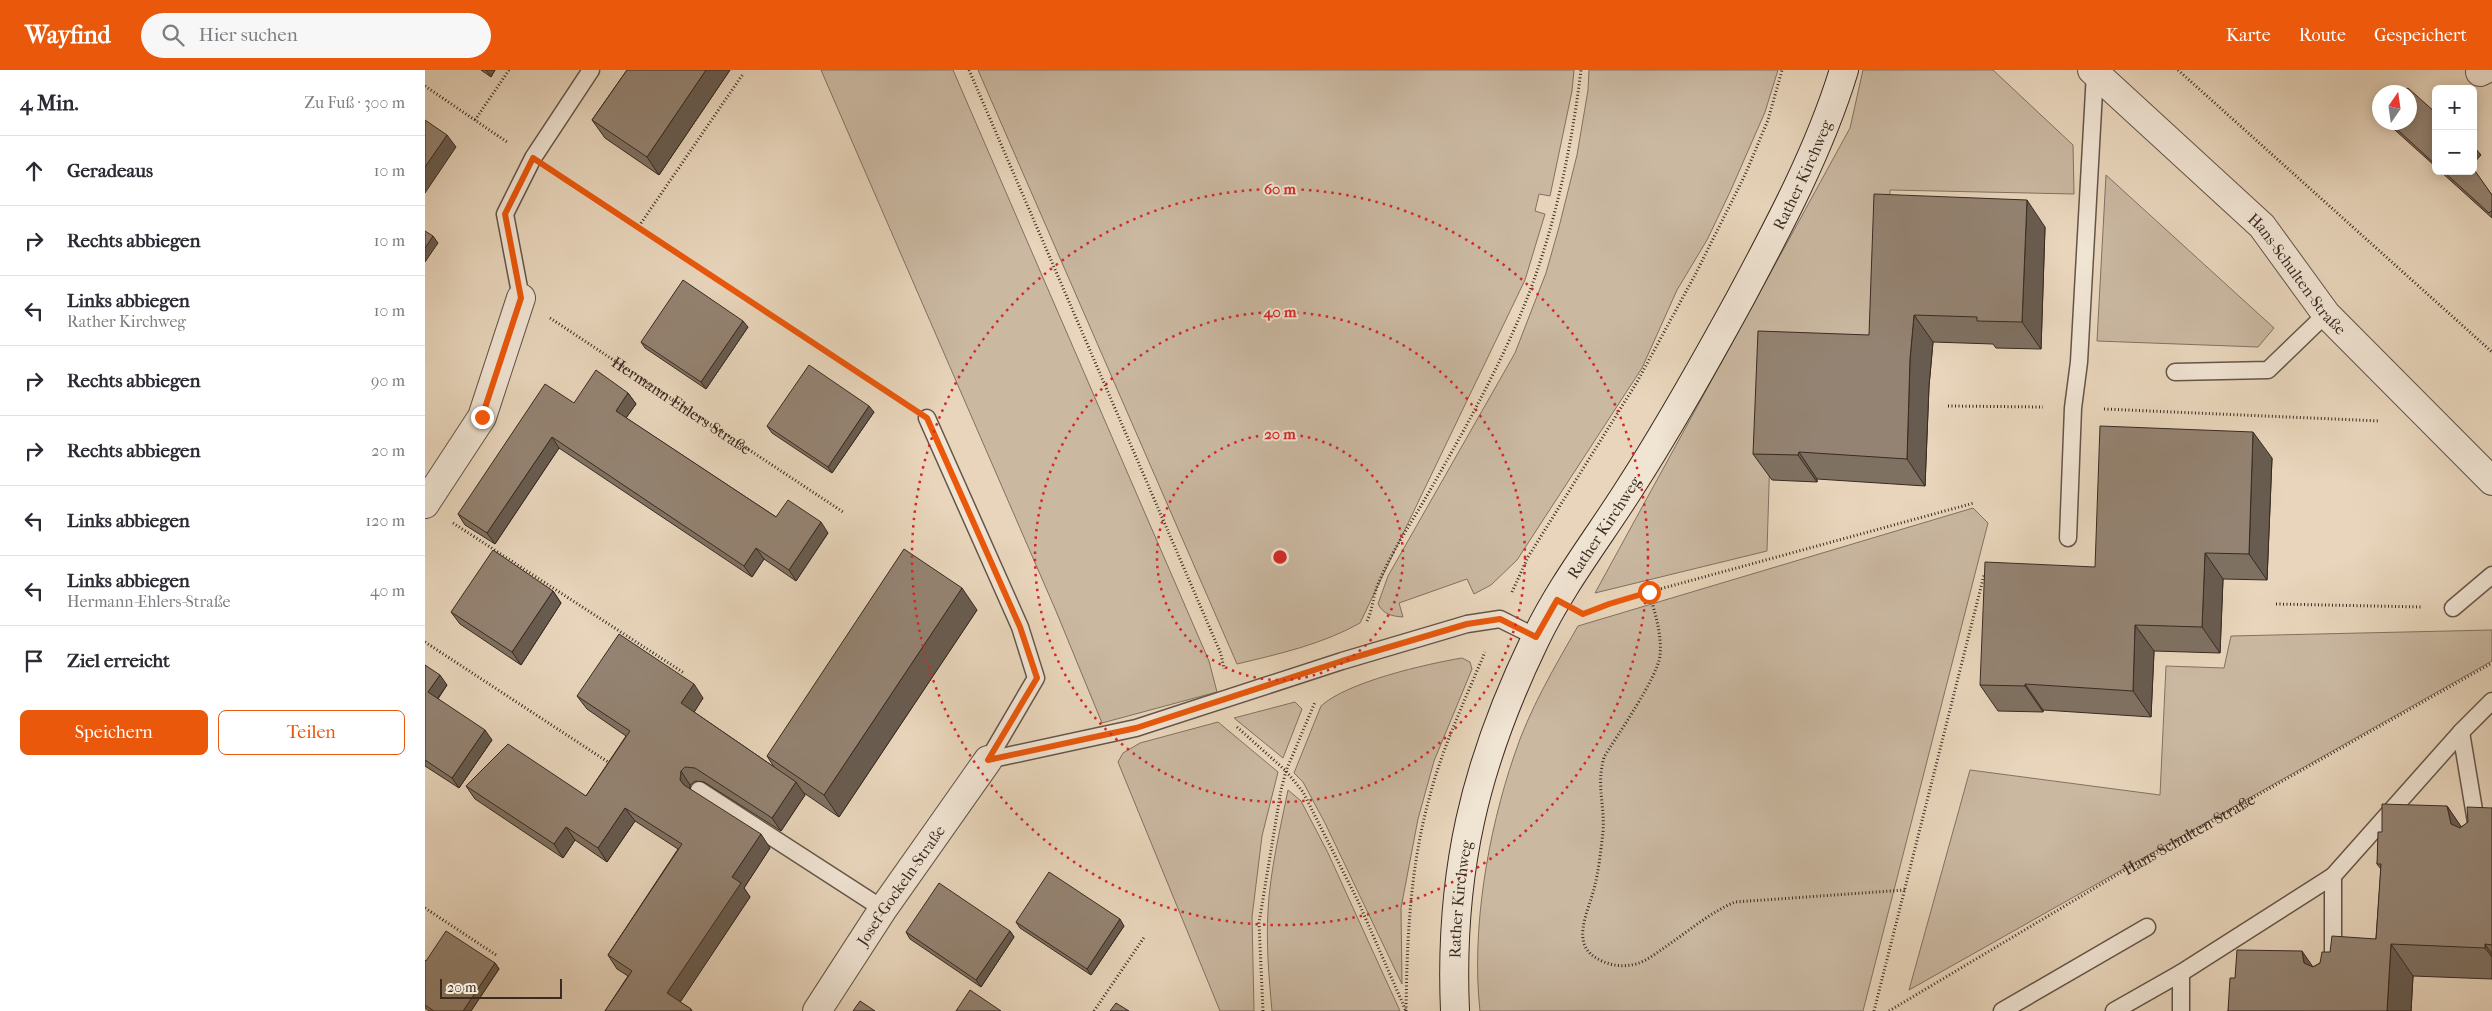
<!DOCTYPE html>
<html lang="de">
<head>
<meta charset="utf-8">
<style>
	body { margin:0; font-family:"IM FELL French Canon",serif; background:#f7f7f7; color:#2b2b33 }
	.controls { position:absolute; right:15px; top:15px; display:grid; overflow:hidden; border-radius:8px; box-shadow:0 2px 12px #0003 }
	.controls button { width:45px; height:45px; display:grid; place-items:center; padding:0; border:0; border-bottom:1px solid #e1e1e2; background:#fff; color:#2b2b33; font:25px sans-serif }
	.compass { position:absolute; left:1947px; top:15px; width:45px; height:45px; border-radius:50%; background:#fff; box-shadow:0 2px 12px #0003; rotate:13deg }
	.scale { position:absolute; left:15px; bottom:12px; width:122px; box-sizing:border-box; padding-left:5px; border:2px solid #392a22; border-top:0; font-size:14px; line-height:18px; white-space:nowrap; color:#392a22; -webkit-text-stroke:4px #f0e4d3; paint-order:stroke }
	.stop { position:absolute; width:15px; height:15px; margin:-11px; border:4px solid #ea580c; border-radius:50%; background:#fff }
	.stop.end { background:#ea580c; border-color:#fff; box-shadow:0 1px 5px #0008 }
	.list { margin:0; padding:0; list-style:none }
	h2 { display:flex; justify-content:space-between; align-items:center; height:65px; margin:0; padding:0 20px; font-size:21px }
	h2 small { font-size:16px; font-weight:400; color:#7c7c81 }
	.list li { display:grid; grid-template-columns:32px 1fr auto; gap:15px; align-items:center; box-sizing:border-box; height:70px; padding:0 20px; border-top:1px solid #e1e1e2 }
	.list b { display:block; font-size:19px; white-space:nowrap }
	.list p { margin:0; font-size:16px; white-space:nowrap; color:#7c7c81 }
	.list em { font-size:16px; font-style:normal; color:#7c7c81 }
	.actions { display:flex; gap:10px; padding:15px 20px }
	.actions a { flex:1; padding:11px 0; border:1px solid #ea580c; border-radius:8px; text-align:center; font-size:18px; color:#ea580c }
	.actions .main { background:#ea580c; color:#fff }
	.icon { flex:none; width:28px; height:28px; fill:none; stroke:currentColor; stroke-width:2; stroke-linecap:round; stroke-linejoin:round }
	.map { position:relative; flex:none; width:2067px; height:941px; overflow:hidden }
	header { display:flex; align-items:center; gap:30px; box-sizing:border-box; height:70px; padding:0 25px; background:#ea580c; color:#fff }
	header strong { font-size:24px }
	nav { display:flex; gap:28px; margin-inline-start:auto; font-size:18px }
	.search { width:350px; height:45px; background:#f7f7f7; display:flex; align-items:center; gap:12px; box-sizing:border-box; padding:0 18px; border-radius:28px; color:#7c7c81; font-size:19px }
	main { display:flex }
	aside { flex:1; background:#fff }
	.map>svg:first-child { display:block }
	.green { fill:#cab8a1; stroke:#827162 }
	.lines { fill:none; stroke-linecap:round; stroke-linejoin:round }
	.service-casing { stroke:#655548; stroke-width:19 }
	.minor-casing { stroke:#655548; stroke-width:30 }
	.secondary-casing { stroke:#392a22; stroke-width:30 }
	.path { stroke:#392a22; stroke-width:3; stroke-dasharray:1 2.5; stroke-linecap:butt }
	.service { stroke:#f0e4d3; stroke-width:16 }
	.minor { stroke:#f0e4d3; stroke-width:28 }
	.secondary { stroke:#f0e4d3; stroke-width:28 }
	.wall { fill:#7f7162; stroke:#392a22 }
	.shaded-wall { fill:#685c50; stroke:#392a22 }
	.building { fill:#948372; stroke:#392a22 }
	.route { stroke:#ea580c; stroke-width:6 }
	.ring { fill:none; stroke:#d62828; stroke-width:2.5; stroke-dasharray:2.5 5 }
	.labels { text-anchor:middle; stroke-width:4; stroke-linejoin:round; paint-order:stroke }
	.street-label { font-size:16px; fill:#392a22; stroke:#f0e4d3 }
	.centre { fill:#d62828; stroke:#f0e4d3; stroke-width:2.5 }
	.ring-label { font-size:15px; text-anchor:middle; font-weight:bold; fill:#d62828; stroke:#f0e4d3; stroke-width:4; stroke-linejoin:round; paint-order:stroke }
</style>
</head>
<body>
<header>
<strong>Wayfind</strong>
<div class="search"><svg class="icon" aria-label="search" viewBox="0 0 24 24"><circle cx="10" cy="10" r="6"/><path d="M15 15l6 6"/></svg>Hier suchen</div>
<nav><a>Karte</a><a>Route</a><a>Gespeichert</a></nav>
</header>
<main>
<aside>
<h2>4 Min.<small>Zu Fuß · 300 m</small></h2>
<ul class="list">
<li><svg class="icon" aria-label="ahead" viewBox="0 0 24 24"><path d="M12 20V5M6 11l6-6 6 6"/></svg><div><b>Geradeaus</b></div><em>10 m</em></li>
<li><svg class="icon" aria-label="right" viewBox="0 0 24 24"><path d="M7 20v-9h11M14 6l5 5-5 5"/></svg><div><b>Rechts abbiegen</b></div><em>10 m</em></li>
<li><svg class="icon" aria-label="left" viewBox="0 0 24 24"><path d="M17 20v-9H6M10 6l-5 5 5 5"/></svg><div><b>Links abbiegen</b><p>Rather Kirchweg</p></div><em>10 m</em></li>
<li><svg class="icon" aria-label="right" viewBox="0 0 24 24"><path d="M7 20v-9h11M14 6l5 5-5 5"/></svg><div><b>Rechts abbiegen</b></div><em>90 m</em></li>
<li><svg class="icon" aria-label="right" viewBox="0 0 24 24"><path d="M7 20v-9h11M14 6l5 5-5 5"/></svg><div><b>Rechts abbiegen</b></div><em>20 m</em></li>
<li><svg class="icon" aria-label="left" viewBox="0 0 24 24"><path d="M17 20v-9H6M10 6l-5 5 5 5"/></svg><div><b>Links abbiegen</b></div><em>120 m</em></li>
<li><svg class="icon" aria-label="left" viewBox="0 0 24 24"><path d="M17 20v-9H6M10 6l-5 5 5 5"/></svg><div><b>Links abbiegen</b><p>Hermann-Ehlers-Straße</p></div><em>40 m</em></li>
<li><svg class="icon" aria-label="arrive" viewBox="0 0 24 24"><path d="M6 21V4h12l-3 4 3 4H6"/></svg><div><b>Ziel erreicht</b></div></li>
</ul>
<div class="actions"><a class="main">Speichern</a><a>Teilen</a></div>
</aside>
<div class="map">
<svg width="2067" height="941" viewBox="0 0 2067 941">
	<rect width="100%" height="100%" fill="#e8d5bb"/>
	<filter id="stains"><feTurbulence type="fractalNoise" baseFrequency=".004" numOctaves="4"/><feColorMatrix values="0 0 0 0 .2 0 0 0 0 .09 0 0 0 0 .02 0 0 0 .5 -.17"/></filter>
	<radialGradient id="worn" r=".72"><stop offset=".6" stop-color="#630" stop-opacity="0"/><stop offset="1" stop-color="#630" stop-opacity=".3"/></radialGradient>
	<g class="green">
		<polygon points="396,0 528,0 784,591 792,622 677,653 631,541"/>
		<path d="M553,0h596l-2,21 -22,105 -11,-2 -4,17 10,3 -20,66 -165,343c-37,21 -81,31 -123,41z"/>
		<path d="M1164,0h189l-13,42 -35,80 -23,48 -30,50 -35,78 -125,192 -26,25 -17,9 -7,-15 -68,24 4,14c-11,-1 -19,-2 -25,-13l10,-28 127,-223 31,-80 13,-46 18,-72 11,-65z"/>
		<polygon points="1438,0 1568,0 1648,75 1649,124 1465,120 1458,286 1348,285 1342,481 1170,523 1425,58"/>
		<polygon points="1681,105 1849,258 1833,277 1672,271"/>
		<path d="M1548,438l15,15 -125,488h-383c-9,-81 8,-179 34,-255 15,-46 40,-88 64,-130z"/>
		<polygon points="2067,560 2067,591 1484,920 1545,700 1735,725 1741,596 1799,598 1806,566"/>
		<path d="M1037,588l8,4 2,7 -38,92 -16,58 -17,89 1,76 -77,-161 -22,-41 -9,-9 27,-67c26,-24 105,-42 141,-48z"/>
		<polygon points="870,632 877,639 858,688 809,648"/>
		<polygon points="793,652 853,702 837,766 827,847 829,941 795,941 693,692 698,683 715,673"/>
		<path d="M863,720l13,11 27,52 72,158h-128c-3,-33 -6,-67 -4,-100 2,-40 12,-81 20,-121z"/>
	</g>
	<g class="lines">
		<defs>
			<g id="service">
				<polyline points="96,228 80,144 108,88 166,0"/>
				<polyline points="1750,302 1843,300 1901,244"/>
				<polyline points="502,348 595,557 611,608 563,690"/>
				<polyline points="1643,468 1648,338 1654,292 1670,3"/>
				<polyline points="2028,538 2067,505"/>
				<polyline points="2036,662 2052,758"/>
				<polyline points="563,690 711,658 917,591 1042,554 1075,549 1111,567"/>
				<polyline points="274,720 458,839"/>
				<polyline points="1908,806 1908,889"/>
				<polyline points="1756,903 1756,941"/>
				<polyline points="1577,941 1722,857"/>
				<polyline points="1689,941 1756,903 1908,806 2036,662 2067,631"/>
			</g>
			<g id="minor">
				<path id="s3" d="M1667,0l170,156 64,88 166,167"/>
				<polyline points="2055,2 2059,0"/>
				<polyline points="0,434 57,347 96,228"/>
				<path id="s4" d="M392,941l66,-102 105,-149"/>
			</g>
			<g id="secondary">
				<path id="s5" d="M1030,941c-6,-138 20,-247 80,-371 26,-55 64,-103 96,-154 40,-62 75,-125 110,-189 39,-73 79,-148 103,-227"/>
			</g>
		</defs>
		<use href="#service" class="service-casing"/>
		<use href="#minor" class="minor-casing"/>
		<use href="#secondary" class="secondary-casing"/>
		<g class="path">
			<polyline points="544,0 796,584 799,599"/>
			<polyline points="1753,0 2067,282"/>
			<polyline points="0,16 82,72"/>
			<polyline points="50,50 84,0"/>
			<polyline points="133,106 479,333"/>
			<polyline points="212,159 318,4"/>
			<path id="s1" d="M125,248l293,194"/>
			<polyline points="1523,336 1618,337"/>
			<polyline points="1679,339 1955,351"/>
			<polyline points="28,453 259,603"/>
			<polyline points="1087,522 1103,487 1212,312 1270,205 1320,105 1343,50 1357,0"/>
			<path d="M1224,522c6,21 13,42 11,64 -3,22 -43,80 -56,101 -8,30 1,47 -1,75 -2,17 -4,36 -8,53 -6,27 -28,61 7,76 11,5 22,6 34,3 11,-3 22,-12 32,-19 22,-15 43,-33 67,-43l170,-12"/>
			<polyline points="1851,534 1998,537"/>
			<polyline points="1169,539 1224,522 1549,433"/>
			<path d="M942,551c6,-12 6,-27 12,-39 12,-29 30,-56 46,-83 31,-54 62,-109 88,-167 37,-82 57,-172 68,-262"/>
			<polyline points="0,572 186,694"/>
			<polyline points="812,657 861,701 878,722 933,831 981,941"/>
			<polyline points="0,838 71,885"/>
			<polyline points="669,941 720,866"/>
			<polyline points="838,941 834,853 856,720 861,701 890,632"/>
			<path d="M981,941c1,-72 4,-143 23,-212 13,-51 36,-99 56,-147"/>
			<polyline points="1449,941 1559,505"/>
			<path id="s2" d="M1464,941l241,-144 362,-204"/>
		</g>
		<use href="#service" class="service"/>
		<use href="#minor" class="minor"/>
		<use href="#secondary" class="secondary"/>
	</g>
	<g class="wall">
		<polygon points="56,0 70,0 66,7"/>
		<polygon points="202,0 305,0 234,105 180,68 167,50"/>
		<polygon points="2011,42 2011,97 1961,52 1984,52"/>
		<polygon points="2015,101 2048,101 2067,125 2067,148"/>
		<polygon points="1620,157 1616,279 1571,278 1568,274 1508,272 1504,316 1500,416 1392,409 1392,412 1347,410 1328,384 1444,265"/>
		<polygon points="323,257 281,319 220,278 216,272"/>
		<polygon points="203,323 211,334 201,348 351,447 403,463 371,511 339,489 327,507 134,378 70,474 40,455 33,444 149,333"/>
		<polygon points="449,342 407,403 347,363 342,356"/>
		<polygon points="1847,388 1842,510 1798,509 1795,583 1729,581 1726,647 1618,640 1618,642 1573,641 1555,615 1670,497"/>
		<polygon points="128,521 136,533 96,595 35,554 26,542"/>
		<polygon points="552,540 414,747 379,723 380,725 356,761 279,712 270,711 265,715 265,719 345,778 319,818 325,827 255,932 266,939 267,941 180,941 203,906 192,899 183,885 253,779 210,751 182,792 150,770 138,788 50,729 41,716 161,726 201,666 162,639 152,626 278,628 269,642 349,697 342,686"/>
		<polygon points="0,595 22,615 13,629 67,670 34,718 0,696"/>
		<polygon points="2022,736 2036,757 2067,738 2067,909 1988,906 1986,941 1803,941 1810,908 1888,897 1895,893 1905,882 1951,869 1956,799 1952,794 1957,762"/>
		<polygon points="591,852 699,856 666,905 595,858"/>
		<polygon points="585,861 589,867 556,917 485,869 481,862"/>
		<polygon points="0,890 1,891 70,893 74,899 46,941 4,941 0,938"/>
	</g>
	<g class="shaded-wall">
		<polygon points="61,0 70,0 66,7"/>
		<polygon points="281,0 305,0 234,105 222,87"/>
		<polygon points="22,65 31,77 0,123 0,97"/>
		<polygon points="2051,79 2056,85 2048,94 2048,82"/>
		<polygon points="1602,130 1620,157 1616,279 1597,252"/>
		<polygon points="8,166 13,173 0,192 0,178"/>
		<polygon points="1489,245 1508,272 1504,316 1500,416 1482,389 1485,289"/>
		<polygon points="318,251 323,257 281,319 276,312"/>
		<polygon points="203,323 211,334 198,352 191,341"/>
		<polygon points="444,336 449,342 407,403 403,397"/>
		<polygon points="1828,362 1847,388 1842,510 1824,484"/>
		<polygon points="127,367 134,378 70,474 62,463"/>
		<polygon points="1374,382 1392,409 1392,412 1373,385"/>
		<polygon points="396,452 403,463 371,511 364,500"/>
		<polygon points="331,478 339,489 327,507 319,496"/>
		<polygon points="1780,483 1798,509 1795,583 1777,557"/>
		<polygon points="537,518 552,540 414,747 399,725"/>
		<polygon points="128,521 136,533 96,595 87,582"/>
		<polygon points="1710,555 1729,581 1726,647 1708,621"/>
		<polygon points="15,605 22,615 10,632 3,622"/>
		<polygon points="269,614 278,628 266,647 256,633"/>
		<polygon points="1600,614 1618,640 1618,642 1600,616"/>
		<polygon points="60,660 67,670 34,718 27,708"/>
		<polygon points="256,701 265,715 265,724 255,710"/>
		<polygon points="371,712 380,725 356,761 347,748"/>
		<polygon points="2022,736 2044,768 2026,754"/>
		<polygon points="200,738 210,751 182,792 173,778"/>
		<polygon points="141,757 150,770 138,788 129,774"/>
		<polygon points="336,764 345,778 319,818 325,827 252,937 242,923 307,807"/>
		<polygon points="695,849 699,856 666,905 662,899"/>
		<polygon points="585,861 589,867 556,917 551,910"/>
		<polygon points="1966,874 1988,906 1986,941 1962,941"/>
		<polygon points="2060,874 2067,884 2067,887 2060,878"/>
		<polygon points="1877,881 1899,913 1879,893"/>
		<polygon points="70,893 74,899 46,941 38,941"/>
	</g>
	<g class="building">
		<polygon points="202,0 281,0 222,87 167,50"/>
		<polygon points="1983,18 2011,43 2011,95 1964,52 1984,52 1984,22 1976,22"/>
		<polygon points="1954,37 1954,44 1950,40"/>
		<polygon points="0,50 22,65 0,97"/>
		<polygon points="2048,76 2051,79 2048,82"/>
		<polygon points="2048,98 2067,125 2067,140 2064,143 2018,101 2048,101"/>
		<polygon points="1449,124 1602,130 1597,252 1552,251 1552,247 1489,245 1485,289 1482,389 1374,382 1373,385 1328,384 1333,261 1444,265"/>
		<polygon points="0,161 8,166 0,178"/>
		<polygon points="258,210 318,251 276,312 216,272"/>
		<polygon points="384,295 444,336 403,397 342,356"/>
		<polygon points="171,300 203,323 191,341 351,447 363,430 396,452 364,500 331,478 319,496 127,367 62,463 33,444 120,314 149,333"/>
		<polygon points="1675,356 1828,362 1824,484 1780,483 1777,557 1710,555 1708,621 1600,614 1600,616 1555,615 1560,492 1670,497"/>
		<polygon points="479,479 537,518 399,725 342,686"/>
		<polygon points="68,480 128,521 87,582 26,542"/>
		<polygon points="194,564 269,614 256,633 371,712 347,748 270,698 260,697 256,701 255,710 259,715 336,764 307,807 316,813 242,923 266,939 265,941 180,941 207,901 183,885 257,774 200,738 173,778 141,757 129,774 41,716 83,674 161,726 205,661 152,626"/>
		<polygon points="0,595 15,605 3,622 60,660 27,708 0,690"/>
		<polygon points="1957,734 2022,736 2026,754 2035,758 2043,752 2042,737 2067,738 2067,875 2060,874 2060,878 1966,874 1962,941 1803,941 1805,908 1810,908 1812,880 1877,881 1879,893 1888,897 1895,893 1897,882 1905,882 1907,866 1951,869 1956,794 1952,794 1953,762 1957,762"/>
		<polygon points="624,802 695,849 662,899 591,852"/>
		<polygon points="514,813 585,861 551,910 481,862"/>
		<polygon points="21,861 70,893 38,941 9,941 0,935 0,890 1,891"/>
		<polygon points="545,920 576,941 531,941"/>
		<polygon points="435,931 450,941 428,941"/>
		<polygon points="691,933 704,941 685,941"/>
	</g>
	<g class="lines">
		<polyline class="route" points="57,347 96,228 80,144 108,88 502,348 595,557 612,608 563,690 711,658 917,591 1042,554 1075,549 1111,567 1132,530 1158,544 1184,534 1224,522"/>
	</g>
	<g class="ring">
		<circle cx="855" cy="487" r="123"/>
		<circle cx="855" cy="487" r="245"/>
		<circle cx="855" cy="487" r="368"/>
	</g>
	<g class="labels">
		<g class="street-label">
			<text dy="6" stroke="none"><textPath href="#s5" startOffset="921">Rather Kirchweg</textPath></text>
			<text dy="6" stroke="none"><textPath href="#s3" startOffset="290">Hans-Schulten-Straße</textPath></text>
			<text dy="6" stroke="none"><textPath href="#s1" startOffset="158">Hermann-Ehlers-Straße</textPath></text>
			<text dy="6" stroke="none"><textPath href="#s5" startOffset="516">Rather Kirchweg</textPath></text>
			<text dy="6" stroke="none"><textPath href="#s2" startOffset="348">Hans-Schulten-Straße</textPath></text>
			<text dy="6" stroke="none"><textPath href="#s4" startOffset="151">Josef-Gockeln-Straße</textPath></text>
			<text dy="6" stroke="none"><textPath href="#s5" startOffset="112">Rather Kirchweg</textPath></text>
		</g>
	</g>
	<circle cx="855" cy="487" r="8" class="centre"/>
	<g class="ring-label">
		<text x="855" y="124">60 m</text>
		<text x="855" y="247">40 m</text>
		<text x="855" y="369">20 m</text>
	</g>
	<rect width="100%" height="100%" filter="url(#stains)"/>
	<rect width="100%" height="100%" fill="url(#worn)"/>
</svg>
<div class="controls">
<button>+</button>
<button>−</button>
</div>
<svg class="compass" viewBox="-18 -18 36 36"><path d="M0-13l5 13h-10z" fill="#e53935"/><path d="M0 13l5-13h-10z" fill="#7c7c81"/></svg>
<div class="scale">20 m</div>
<div class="stop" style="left:1224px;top:522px"></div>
<div class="stop end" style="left:57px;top:347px"></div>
</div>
</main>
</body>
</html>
